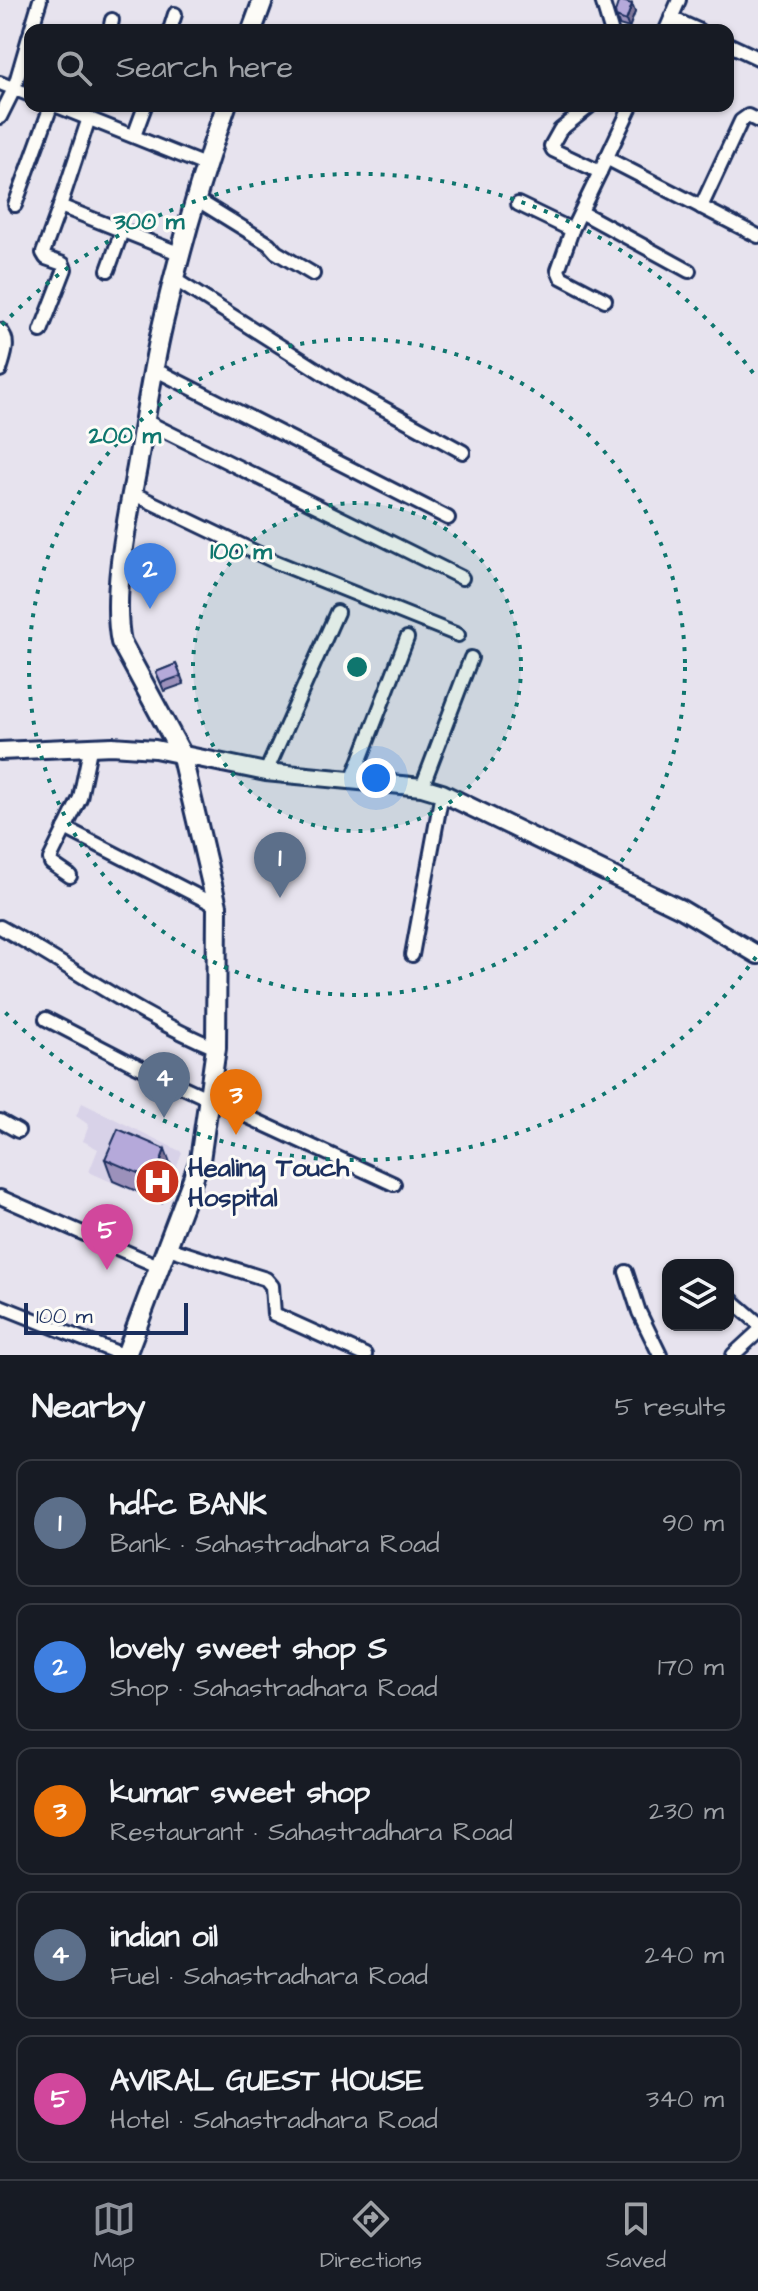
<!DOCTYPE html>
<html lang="en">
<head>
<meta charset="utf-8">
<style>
	body { margin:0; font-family:"Architects Daughter",sans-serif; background:#20242c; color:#f1f3f6 }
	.controls { position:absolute; right:24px; bottom:24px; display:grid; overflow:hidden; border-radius:16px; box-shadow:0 2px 6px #0004 }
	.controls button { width:72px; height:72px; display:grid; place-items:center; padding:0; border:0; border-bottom:2px solid #363941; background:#171b24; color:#f1f3f6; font:40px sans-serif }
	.scale { position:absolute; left:24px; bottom:20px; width:164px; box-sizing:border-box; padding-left:8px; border:4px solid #1b2f5e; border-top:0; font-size:22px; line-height:28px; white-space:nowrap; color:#1b2f5e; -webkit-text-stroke:6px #fdfcf7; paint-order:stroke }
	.you { position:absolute; left:376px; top:778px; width:28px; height:28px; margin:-20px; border:6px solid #fff; border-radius:50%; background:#1a73e8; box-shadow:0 0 0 12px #1a73e833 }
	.badge { display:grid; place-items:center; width:52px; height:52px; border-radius:50%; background:#8c9099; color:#fff; font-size:26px; font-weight:700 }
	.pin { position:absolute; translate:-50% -66px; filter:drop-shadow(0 2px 4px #0008) }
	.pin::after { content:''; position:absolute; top:42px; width:28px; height:24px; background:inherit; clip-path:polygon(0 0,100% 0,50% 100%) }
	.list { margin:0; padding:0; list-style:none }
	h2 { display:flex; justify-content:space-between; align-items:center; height:104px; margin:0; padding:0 32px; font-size:34px }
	h2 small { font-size:26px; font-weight:400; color:#9ea1a6 }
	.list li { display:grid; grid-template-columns:52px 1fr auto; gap:24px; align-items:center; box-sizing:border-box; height:128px; margin:0 16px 16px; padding:0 16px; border:2px solid #363941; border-radius:16px }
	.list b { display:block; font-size:30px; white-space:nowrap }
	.list p { margin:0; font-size:26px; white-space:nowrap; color:#9ea1a6 }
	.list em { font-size:26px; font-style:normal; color:#9ea1a6 }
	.icon { flex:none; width:44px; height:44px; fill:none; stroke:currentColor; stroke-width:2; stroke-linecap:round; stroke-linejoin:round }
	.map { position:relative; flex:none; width:758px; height:1355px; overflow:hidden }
	.search { position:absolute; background:#171b24; box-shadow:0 2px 6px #0004; left:24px; right:24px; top:24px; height:88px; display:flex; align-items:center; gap:20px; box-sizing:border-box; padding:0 28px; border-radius:16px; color:#9ea1a6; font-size:30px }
	.sheet { height:824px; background:#171b24 }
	nav { display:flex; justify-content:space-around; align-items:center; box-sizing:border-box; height:112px; border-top:2px solid #363941; background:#171b24; font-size:22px; color:#9ea1a6 }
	nav a { display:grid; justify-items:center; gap:4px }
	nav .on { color:#8c9099 }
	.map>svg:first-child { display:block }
	.built { fill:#d8d2e8 }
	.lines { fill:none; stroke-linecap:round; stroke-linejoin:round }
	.minor-casing { stroke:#1b2f5e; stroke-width:18 }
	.tertiary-casing { stroke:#1b2f5e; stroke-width:22 }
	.secondary-casing { stroke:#1b2f5e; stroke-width:24 }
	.minor { stroke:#fdfcf7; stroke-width:12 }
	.tertiary { stroke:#fdfcf7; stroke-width:16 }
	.secondary { stroke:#fdfcf7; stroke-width:18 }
	.wall { fill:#9c91bb; stroke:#1b2f5e; stroke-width:2 }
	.shaded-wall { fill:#7f7699; stroke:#1b2f5e; stroke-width:2 }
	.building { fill:#b5a9da; stroke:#1b2f5e; stroke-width:2 }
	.ring { fill:none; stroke:#0f766e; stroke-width:4; stroke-dasharray:4 8 }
	.labels { text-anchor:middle; stroke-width:6; stroke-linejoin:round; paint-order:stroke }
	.poi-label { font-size:26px; font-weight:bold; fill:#1b2f5e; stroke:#fdfcf7; text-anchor:start }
	.centre { fill:#0f766e; stroke:#fdfcf7; stroke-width:4 }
	.ring-label { font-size:24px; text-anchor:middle; font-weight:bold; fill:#0f766e; stroke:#fdfcf7; stroke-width:6; stroke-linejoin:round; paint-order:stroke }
</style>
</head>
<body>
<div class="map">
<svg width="758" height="1355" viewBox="0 0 758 1355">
	<rect width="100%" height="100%" fill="#e7e3ee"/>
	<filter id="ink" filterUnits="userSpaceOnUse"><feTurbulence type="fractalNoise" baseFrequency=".0125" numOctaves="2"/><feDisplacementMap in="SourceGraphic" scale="16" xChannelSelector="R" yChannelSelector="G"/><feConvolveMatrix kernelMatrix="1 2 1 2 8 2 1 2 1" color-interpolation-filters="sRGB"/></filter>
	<g filter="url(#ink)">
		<polygon class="built" points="82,1103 182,1152 163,1205 89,1172 98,1149 83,1141 89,1125 76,1116"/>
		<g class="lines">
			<defs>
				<g id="minor">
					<polyline points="602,0 611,30"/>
					<polyline points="671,18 698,30"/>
					<polyline points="31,30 40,0"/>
					<polyline points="110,30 112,20"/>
					<polyline points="170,30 175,14"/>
					<polyline points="666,30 679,0"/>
					<polyline points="728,44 758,58"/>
					<polyline points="0,83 30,95"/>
					<polyline points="57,106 205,165"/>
					<polyline points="590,106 560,130 551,146 553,150 600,172 631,106"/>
					<polyline points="0,117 14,89 30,34"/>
					<polyline points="89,118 60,206 181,254"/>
					<polyline points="134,136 145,106"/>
					<polyline points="606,158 758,236"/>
					<polyline points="600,172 572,230 558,270 561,277 605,300"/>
					<polyline points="196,199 269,244 276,252 313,274"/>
					<polyline points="518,204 572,230"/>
					<polyline points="15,205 51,106"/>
					<polyline points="701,207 741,121 748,116 758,121"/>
					<polyline points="581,212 689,271"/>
					<polyline points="108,270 122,231"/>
					<polyline points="174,279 343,386 463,452"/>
					<path d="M0,330c11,11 4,26 0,40"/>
					<polyline points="41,331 65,269 63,264 46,258 43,253 60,206"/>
					<polyline points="154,369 448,518"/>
					<polyline points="145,421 462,578"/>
					<polyline points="132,493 276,562 458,635"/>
					<polyline points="266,772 337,612"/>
					<polyline points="352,781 407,638"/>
					<polyline points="422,787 471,658"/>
					<polyline points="65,828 217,906"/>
					<polyline points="70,876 51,863 50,859 80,798 90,749"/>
					<path d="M0,927c72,40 140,90 216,121"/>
					<polyline points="412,955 442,793"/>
					<polyline points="46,1019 133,1064 394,1184"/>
					<polyline points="0,1121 18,1131"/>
					<polyline points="0,1197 158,1266"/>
					<polyline points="165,1247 266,1279 272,1286 274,1314 365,1355"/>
					<polyline points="626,1272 639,1312 660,1355"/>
					<polyline points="728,1297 758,1323"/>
					<polyline points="0,1306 123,1355"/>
					<polyline points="733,1355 758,1332"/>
				</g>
				<polyline id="tertiary" points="0,751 112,746 155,749 266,772 422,787 442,793 681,909 758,955"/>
				<g id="secondary">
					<polyline points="252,30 263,0"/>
					<path d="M126,1355l74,-195 16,-112 1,-142 -36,-153 -60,-111c-10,-48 7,-126 16,-175 8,-48 15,-97 26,-144 17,-74 38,-146 63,-217"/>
				</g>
			</defs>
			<use href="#minor" class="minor-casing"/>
			<use href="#tertiary" class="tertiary-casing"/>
			<use href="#secondary" class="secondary-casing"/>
			<use href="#minor" class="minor"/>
			<use href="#tertiary" class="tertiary"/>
			<use href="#secondary" class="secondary"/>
		</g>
		<g class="wall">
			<polygon points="615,12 635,12 629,28 619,25"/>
			<polygon points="176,664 184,684 164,691 156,672"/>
			<polygon points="105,1159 173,1171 162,1202 113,1181"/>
		</g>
		<g class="shaded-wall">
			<polygon points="632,4 635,12 629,28 626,21"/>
			<polygon points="165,1149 173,1171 162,1202 154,1180"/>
		</g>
		<g class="building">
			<polygon points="619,0 632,4 626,21 616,17 615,12"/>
			<polygon points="176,664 181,676 161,683 156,672"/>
			<polygon points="118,1129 165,1149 154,1180 105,1159"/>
		</g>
	</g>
	<circle cx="357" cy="667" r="164" fill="#0f766e" fill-opacity=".12"/>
	<g class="ring">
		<circle cx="357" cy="667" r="164"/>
		<circle cx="357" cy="667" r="328"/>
		<path d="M756 957A493 493 0 0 1 2 1009M2 325A493 493 0 0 1 756 377"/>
	</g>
	<defs>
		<symbol id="hospital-disc" viewBox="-11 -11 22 22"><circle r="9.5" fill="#c8321e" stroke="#fdfcf7"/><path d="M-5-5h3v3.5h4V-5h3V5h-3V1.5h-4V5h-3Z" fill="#fff"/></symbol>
	</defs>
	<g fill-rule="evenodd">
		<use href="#hospital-disc" x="132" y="1156" width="51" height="51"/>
	</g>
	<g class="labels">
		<g class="poi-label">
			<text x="188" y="1176">Healing Touch<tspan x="188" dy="30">Hospital</tspan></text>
		</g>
	</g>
	<circle cx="357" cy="667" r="12" class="centre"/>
	<g class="ring-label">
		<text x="149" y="229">300 m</text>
		<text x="125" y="443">200 m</text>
		<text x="241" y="559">100 m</text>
	</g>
</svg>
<div class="controls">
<button><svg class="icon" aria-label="layers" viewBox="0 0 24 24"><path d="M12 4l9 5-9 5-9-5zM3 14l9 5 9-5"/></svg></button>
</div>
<div class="scale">100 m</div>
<div class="you"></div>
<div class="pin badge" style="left:280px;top:898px;background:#5c6f8a">1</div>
<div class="pin badge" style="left:150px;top:609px;background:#3f7fe0">2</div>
<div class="pin badge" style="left:236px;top:1135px;background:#e8710a">3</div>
<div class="pin badge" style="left:164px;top:1118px;background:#5c6f8a">4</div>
<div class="pin badge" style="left:107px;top:1270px;background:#d1479c">5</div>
<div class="search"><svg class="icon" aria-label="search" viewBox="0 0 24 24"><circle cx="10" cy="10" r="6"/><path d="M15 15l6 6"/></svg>Search here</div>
</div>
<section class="sheet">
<h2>Nearby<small>5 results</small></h2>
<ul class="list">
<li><span class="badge" style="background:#5c6f8a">1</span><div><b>hdfc BANK</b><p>Bank · Sahastradhara Road</p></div><em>90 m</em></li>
<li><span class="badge" style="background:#3f7fe0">2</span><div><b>lovely sweet shop S</b><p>Shop · Sahastradhara Road</p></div><em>170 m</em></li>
<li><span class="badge" style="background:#e8710a">3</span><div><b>kumar sweet shop</b><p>Restaurant · Sahastradhara Road</p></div><em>230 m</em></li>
<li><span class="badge" style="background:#5c6f8a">4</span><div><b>indian oil</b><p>Fuel · Sahastradhara Road</p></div><em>240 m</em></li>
<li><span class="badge" style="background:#d1479c">5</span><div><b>AVIRAL GUEST HOUSE</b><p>Hotel · Sahastradhara Road</p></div><em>340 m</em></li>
</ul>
</section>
<nav>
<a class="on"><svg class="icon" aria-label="map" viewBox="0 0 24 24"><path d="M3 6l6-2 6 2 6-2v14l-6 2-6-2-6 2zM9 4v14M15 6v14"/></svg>Map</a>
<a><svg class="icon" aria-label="directions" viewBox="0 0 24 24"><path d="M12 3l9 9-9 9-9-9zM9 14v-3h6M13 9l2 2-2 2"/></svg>Directions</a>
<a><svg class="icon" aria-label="saved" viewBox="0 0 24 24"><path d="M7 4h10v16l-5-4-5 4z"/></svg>Saved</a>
</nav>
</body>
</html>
